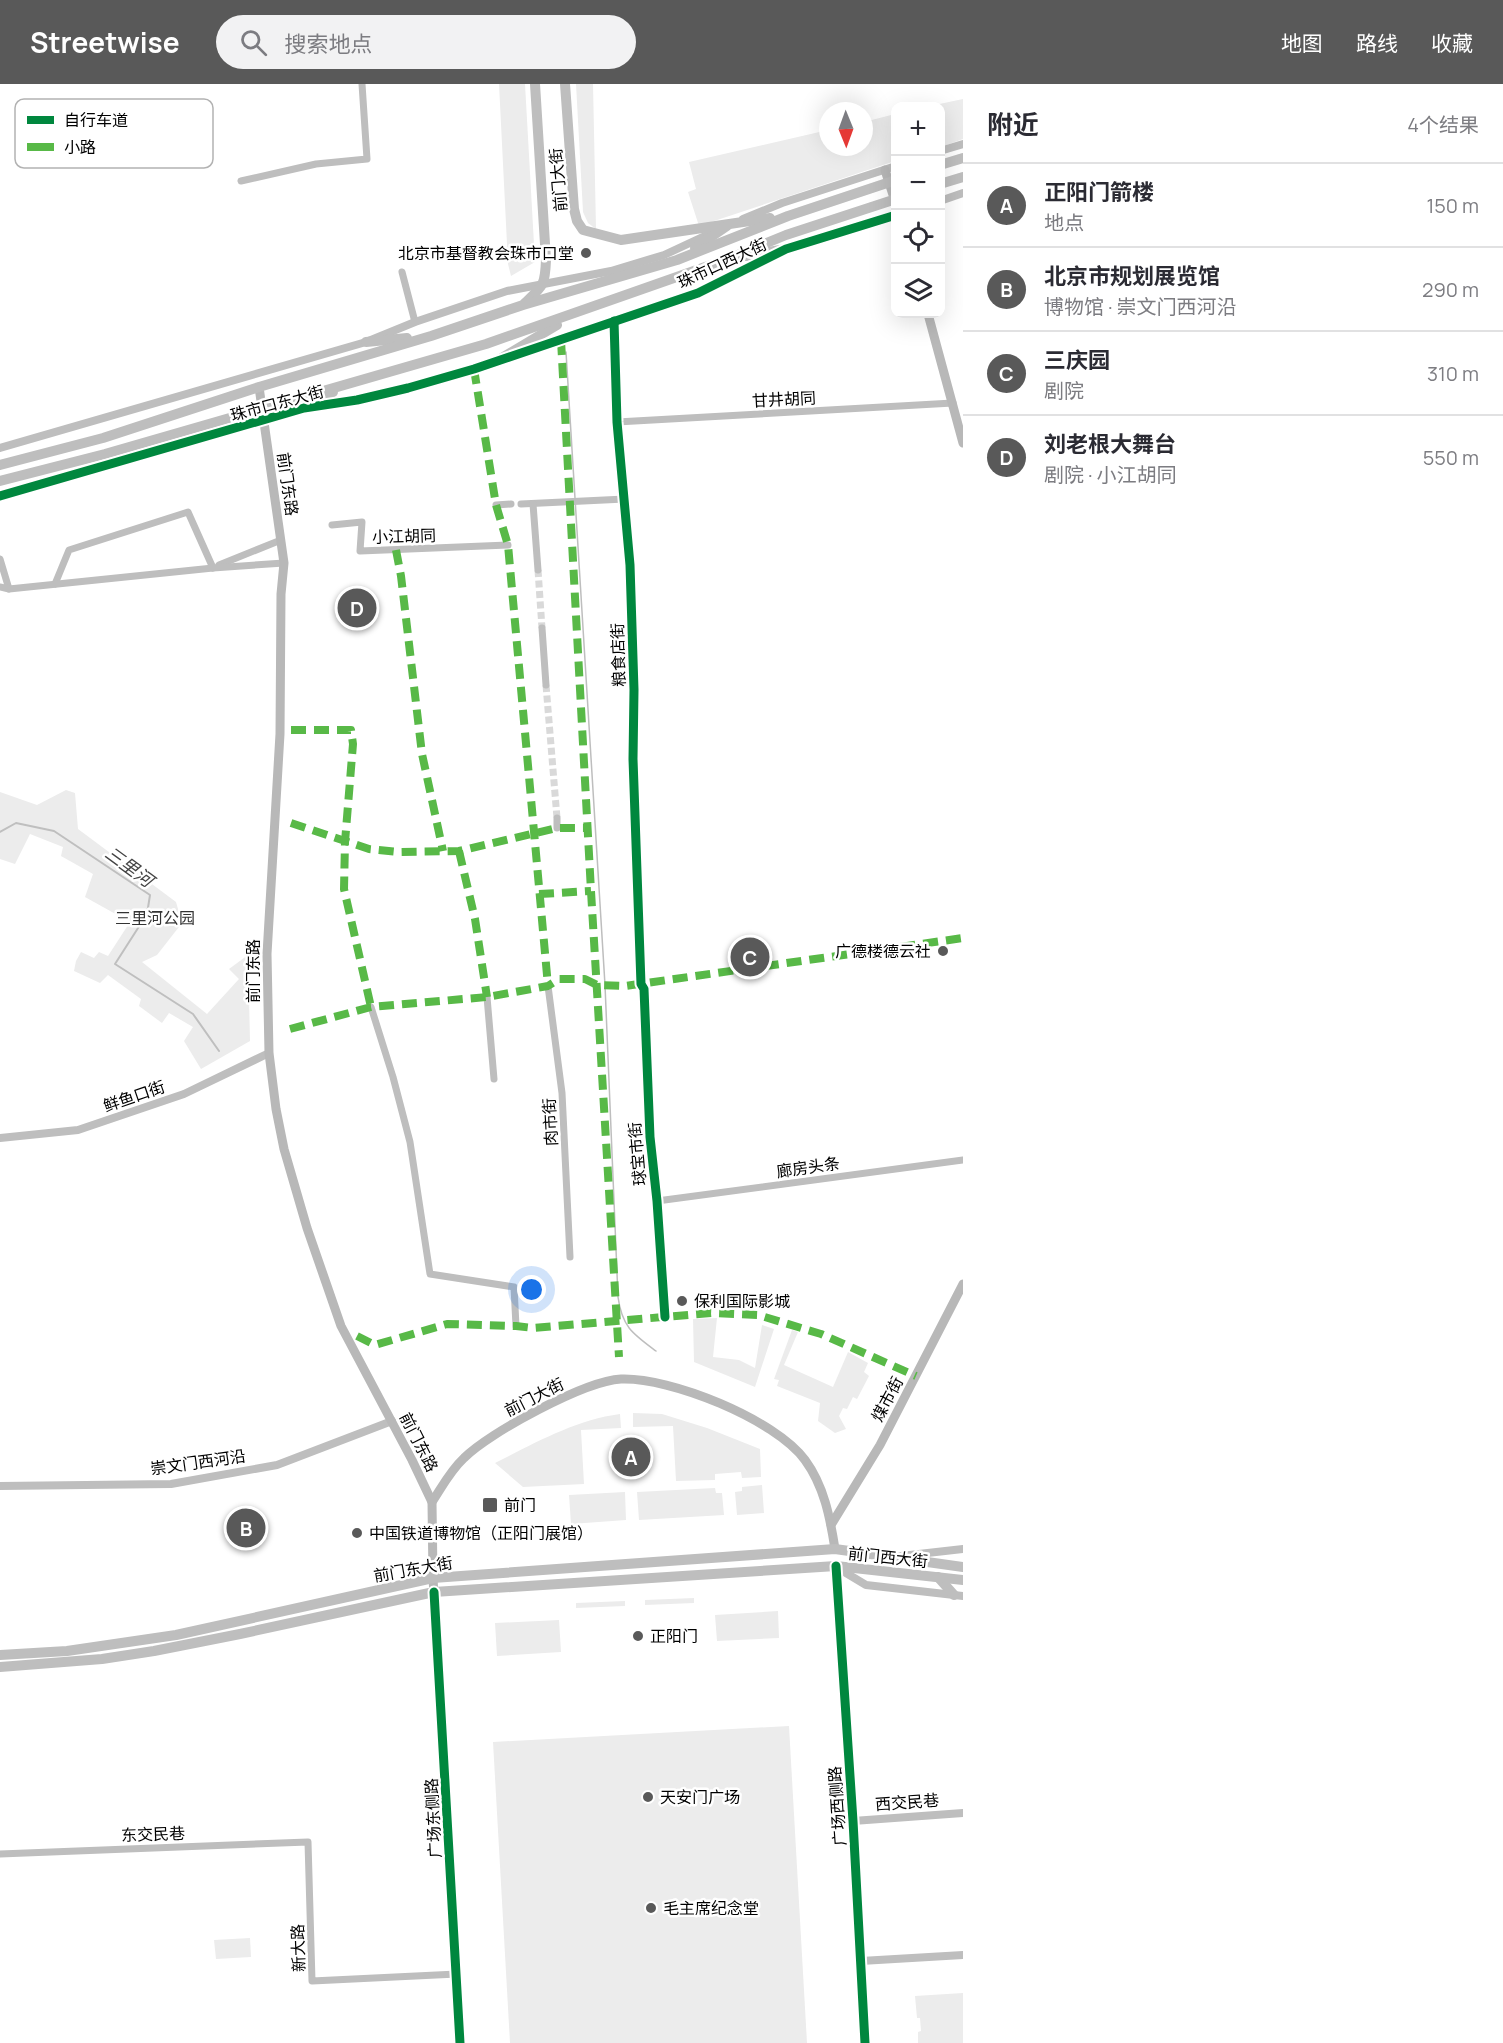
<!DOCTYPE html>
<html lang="zh">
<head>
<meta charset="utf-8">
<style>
	body { margin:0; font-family:Manrope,"Noto Sans SC",sans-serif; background:#f2f2f3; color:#2b2b33 }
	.controls { position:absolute; right:18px; top:18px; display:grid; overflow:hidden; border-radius:12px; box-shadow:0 6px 24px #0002 }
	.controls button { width:54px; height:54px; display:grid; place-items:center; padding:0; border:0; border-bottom:2px solid #e1e1e2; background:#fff; color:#2b2b33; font:30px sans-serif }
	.compass { position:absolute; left:819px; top:18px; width:54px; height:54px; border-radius:50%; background:#fff; box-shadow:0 6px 24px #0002; rotate:179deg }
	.you { position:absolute; left:532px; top:1206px; width:21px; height:21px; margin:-15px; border:4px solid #fff; border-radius:50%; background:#1a73e8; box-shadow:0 0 0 9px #1a73e833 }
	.badge { display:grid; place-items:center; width:39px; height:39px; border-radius:50%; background:#595959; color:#fff; font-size:20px; font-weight:700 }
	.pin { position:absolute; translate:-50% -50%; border:3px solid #fff; box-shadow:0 2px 6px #0006 }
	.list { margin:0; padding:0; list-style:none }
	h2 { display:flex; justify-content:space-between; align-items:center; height:78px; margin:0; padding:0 24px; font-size:26px }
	h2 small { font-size:20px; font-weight:400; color:#7c7c81 }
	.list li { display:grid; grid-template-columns:39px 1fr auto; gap:18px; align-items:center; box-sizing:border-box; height:84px; padding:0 24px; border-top:2px solid #e1e1e2 }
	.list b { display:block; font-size:22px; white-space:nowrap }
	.list p { margin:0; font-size:20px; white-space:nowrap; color:#7c7c81 }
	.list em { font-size:20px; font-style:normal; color:#7c7c81 }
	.icon { flex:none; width:33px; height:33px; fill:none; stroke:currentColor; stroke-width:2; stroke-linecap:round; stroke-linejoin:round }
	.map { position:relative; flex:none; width:963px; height:1959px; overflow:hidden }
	header { display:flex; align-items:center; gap:36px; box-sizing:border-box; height:84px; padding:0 30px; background:#595959; color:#fff }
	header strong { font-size:28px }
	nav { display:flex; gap:33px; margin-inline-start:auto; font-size:21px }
	.search { width:420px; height:54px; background:#f2f2f3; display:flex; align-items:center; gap:15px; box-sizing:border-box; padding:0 21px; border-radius:33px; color:#7c7c81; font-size:22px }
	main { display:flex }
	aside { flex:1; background:#fff }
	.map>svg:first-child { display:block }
	.green { fill:#ececec }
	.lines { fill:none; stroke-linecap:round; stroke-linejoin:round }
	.stream { stroke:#bfbfbf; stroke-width:2 }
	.minor-tunnel { stroke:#d9d9d9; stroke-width:7; stroke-dasharray:7 3.5; stroke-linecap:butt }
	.minor { stroke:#bebebe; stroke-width:7 }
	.tertiary { stroke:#bebebe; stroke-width:8 }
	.secondary { stroke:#b8b8b8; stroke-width:9 }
	.primary { stroke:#bebebe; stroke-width:10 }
	.tram { stroke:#bebebe; stroke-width:1.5 }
	.quiet { stroke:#58b947; stroke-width:8; stroke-dasharray:15 8; stroke-linecap:butt }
	.cycleway-casing { stroke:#fff; stroke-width:13 }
	.cycleway { stroke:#00873e; stroke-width:9 }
	.poi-dot { fill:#595959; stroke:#fff; stroke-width:2 }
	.labels { text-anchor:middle; stroke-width:5; stroke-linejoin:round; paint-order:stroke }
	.street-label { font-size:16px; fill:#000; stroke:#fff }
	.poi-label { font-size:16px; fill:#000; stroke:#fff; text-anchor:start }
	.park-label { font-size:16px; fill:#333; stroke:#fff }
	.water-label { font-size:18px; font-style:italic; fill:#444; stroke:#fff }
	.key { fill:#fff; stroke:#b2b2b2; stroke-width:1.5 }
	.key-label { font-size:16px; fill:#000 }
</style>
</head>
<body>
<header>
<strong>Streetwise</strong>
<div class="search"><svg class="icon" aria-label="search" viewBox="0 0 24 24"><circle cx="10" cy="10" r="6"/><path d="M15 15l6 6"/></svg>搜索地点</div>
<nav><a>地图</a><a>路线</a><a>收藏</a></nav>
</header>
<main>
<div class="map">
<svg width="963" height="1959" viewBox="0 0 963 1959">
	<rect width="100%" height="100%" fill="#fff"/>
	<g class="green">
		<polygon points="499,0 525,0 535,178 511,192 508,180"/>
		<polygon points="576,0 593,0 596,145 588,139 583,128"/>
		<polygon points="963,15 963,55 941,63 940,22 930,22"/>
		<polygon points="895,30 895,77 699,142 688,108 696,105 689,78 828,46 828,63 864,63 864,38"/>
		<polygon points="66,706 75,709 78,745 176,818 182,839 157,871 142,878 207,930 239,895 229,885 248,871 250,957 201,985 184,957 193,943 169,929 162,939 139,922 141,915 108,891 100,899 74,887 76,877 81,868 94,874 99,868 108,872 130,838 85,813 93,790 61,772 63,763 30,750 15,780 0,775 0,708 37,721"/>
		<polygon points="717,1234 713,1273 739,1276 755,1284 762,1241 774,1245 755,1303 694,1278 693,1235"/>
		<polygon points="792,1246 798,1248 784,1281 833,1303 848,1268 868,1279 864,1288 869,1292 857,1315 853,1313 847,1325 843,1324 839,1332 846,1345 835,1349 818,1337 820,1319 777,1302 779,1296 774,1295"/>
		<polygon points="633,1329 662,1330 707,1344 760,1365 761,1393 742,1394 741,1388 715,1390 715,1396 676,1397 673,1342 633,1343"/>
		<path d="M620,1330l1,14 -40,2 3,54 -61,3 -28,-24c40,-20 80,-43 125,-49z"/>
		<polygon points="762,1401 764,1429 737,1431 735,1408 742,1407 742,1403"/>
		<polygon points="715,1404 716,1409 722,1409 724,1431 639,1436 637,1408"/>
		<polygon points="625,1408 626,1436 571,1440 569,1411"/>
		<polygon points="694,1514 694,1519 645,1521 645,1516"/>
		<polygon points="625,1517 625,1522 576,1524 576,1519"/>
		<polygon points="778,1527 779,1554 717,1557 715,1531"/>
		<polygon points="559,1536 561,1568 497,1572 495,1539"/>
		<polygon points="789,1642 807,1959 510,1959 493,1658"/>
		<polygon points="250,1854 251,1873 216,1875 214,1856"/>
		<polygon points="963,1909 963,1959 918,1959 918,1948 921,1947 920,1934 917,1934 915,1912"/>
	</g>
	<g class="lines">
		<polyline class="stream" points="0,748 16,739 54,747 150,811 147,830 115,880 193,930 219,967"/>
		<g class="minor-tunnel">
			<polyline points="538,486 542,544"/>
			<polyline points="546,601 557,734"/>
		</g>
		<g class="minor">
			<polyline points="241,97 316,80 367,75 362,0"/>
			<polyline points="402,188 415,238"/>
			<polyline points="614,237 617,338 630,481 634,606 633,675 641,900 644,905 650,1053 657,1117 665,1233"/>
			<polyline points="617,338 953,319"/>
			<polyline points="521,420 625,415"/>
			<polyline points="533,420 538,486"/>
			<polyline points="496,421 511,420"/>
			<polyline points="332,441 362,438 360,467 508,461"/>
			<polyline points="0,475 9,505"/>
			<polyline points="219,481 281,456"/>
			<polyline points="55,500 69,466 188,428 213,484"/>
			<polyline points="0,503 9,505 213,484 284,479"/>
			<polyline points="542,544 546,601"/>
			<polyline points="557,734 557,744"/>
			<polyline points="548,902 562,1009 570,1173"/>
			<polyline points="487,913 494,995"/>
			<polyline points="371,923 393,993 410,1058 430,1190 514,1203 516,1242"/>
			<polyline points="657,1117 963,1076"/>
			<polyline points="0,1770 308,1758 312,1897 457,1890"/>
		</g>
		<g class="tertiary">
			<polyline points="940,67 963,60"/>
			<polyline points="940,117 963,109"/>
			<polyline points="743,135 782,119 896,82"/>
			<polyline points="0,364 366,258 415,238 507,207 611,187 664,171 709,150"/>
			<polyline points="0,412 304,324 357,316 408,304 474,285 698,209 786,165 896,131"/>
			<polyline points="0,1054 78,1046 184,1010 269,969"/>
			<polyline points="0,1402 171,1400 277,1381 392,1337"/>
			<polyline points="901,1472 963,1465"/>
			<polyline points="836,1483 866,1501 963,1512"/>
			<polyline points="853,1737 963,1729"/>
			<polyline points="861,1877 963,1871"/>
		</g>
		<g class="secondary">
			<polyline points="885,86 896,120"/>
			<polyline points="928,230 963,359"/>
			<polyline points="259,303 284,479 281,510 280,650 267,870 269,969 276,1025 284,1065 307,1144 341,1242 412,1376 432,1418 433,1494 460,1959"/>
			<path d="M432,1418c10,-15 18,-31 32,-44 26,-26 121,-77 157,-79 49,-2 154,40 184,81 19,26 25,57 30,89"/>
			<polyline points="831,1441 880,1361 963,1200"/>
			<polyline points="836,1482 853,1737 865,1959"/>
		</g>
		<g class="primary">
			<polyline points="565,0 574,125 577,137 583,146 621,156 770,134"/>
			<polyline points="940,81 963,74"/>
			<polyline points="940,100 963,93"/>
			<polyline points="695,164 727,142"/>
			<polyline points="746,172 786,165"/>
			<path d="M525,219c18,-17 20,-17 21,-43l-11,-176"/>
			<polyline points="366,258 407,254"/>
			<polyline points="495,278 557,241"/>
			<polyline points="304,324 333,308"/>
			<polyline points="0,381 103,354 259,303 431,252 523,221 677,176 788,132 896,96"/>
			<polyline points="0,397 105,370 486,260 728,175 786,151 896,115"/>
			<polyline points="938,1493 954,1511"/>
			<polyline points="0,1571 67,1567 176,1551 433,1494 835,1465 963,1483"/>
			<polyline points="0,1583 102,1575 154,1567 240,1550 434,1508 836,1482 963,1496"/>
		</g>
		<path class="tram" d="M566,268l39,633 13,312c4,30 15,37 38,54"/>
		<g class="quiet">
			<polyline points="561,256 591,807 619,1273"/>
			<polyline points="474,285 496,421 508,461 548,902"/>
			<polyline points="396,466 401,492 422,670 443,767"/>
			<polyline points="291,646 351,646 353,660 345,758 344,805 371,923"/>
			<polyline points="291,739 369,765 399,768 459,767 557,744 587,744"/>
			<polyline points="459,767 475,835 487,913"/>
			<polyline points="539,810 591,807"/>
			<polyline points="290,945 371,923 487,913 548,902 559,895 585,895 597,901 625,902 963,854"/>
			<polyline points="357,1252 375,1261 447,1240 516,1242 533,1244 711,1229 758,1231 821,1250 916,1292"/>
		</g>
		<defs>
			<g id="cycleway">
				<polyline points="614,237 617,338 630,481 634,606 633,675 641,900 644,905 650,1053 657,1117 665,1233"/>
				<polyline points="0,412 304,324 357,316 408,304 474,285 698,209 786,165 896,131"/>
				<polyline points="836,1482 853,1737 865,1959"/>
				<polyline points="434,1508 460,1959"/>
			</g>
		</defs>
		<use href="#cycleway" class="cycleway-casing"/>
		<use href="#cycleway" class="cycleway"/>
	</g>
	<g class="poi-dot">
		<circle cx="586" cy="169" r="6"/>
		<circle cx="943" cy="867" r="6"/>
		<circle cx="682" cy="1217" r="6"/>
		<rect x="482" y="1413" width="16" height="16" rx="3"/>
		<circle cx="357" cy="1449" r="6"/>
		<circle cx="638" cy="1552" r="6"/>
		<circle cx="648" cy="1713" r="6"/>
		<circle cx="651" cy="1824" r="6"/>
	</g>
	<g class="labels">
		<g class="street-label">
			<text transform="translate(558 96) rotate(-95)" y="6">前门大街</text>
			<text transform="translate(722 179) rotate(-25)" y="6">珠市口西大街</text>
			<text transform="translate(784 315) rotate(-3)" y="6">甘井胡同</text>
			<text transform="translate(277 319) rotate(-15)" y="6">珠市口东大街</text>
			<text transform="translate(288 400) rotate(82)" y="6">前门东路</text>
			<text transform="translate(404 452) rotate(-2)" y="6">小江胡同</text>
			<text transform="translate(618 571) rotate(-92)" y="6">粮食店街</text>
			<text transform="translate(253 887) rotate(-90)" y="6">前门东路</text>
			<text transform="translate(134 1012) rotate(-19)" y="6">鲜鱼口街</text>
			<text transform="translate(550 1038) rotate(-93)" y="6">肉市街</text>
			<text transform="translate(637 1070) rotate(-95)" y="6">球宝市街</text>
			<text transform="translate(808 1083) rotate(-8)" y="6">廊房头条</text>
			<text transform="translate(534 1313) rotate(-27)" y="6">前门大街</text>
			<text transform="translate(887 1315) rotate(-62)" y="6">煤市街</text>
			<text transform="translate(419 1358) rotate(63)" y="6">前门东路</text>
			<text transform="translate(198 1378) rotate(-8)" y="6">崇文门西河沿</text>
			<text transform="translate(888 1473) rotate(6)" y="6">前门西大街</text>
			<text transform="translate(413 1485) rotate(-10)" y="6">前门东大街</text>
			<text transform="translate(907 1718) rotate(-4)" y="6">西交民巷</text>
			<text transform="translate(837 1722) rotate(-94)" y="6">广场西侧路</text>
			<text transform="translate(433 1734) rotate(-93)" y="6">广场东侧路</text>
			<text transform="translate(153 1750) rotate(-2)" y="6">东交民巷</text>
			<text transform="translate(298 1864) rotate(-92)" y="6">新大路</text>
		</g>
		<g class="poi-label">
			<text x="574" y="175" text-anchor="end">北京市基督教会珠市口堂</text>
			<text x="931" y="873" text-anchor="end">广德楼德云社</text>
			<text x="694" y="1223">保利国际影城</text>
			<text x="504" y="1427">前门</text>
			<text x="369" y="1455">中国铁道博物馆（正阳门展馆）</text>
			<text x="650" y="1558">正阳门</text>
			<text x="660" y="1719">天安门广场</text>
			<text x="663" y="1830">毛主席纪念堂</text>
		</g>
		<g class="park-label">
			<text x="155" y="840">三里河公园</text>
		</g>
		<g class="water-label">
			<text transform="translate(129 783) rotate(36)" y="6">三里河</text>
		</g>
	</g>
	<rect x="15" y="15" width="198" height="69" rx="9" class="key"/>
	<rect x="27" y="32" width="27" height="8" fill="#00873e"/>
	<rect x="27" y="59" width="27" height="8" fill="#58b947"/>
	<g class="key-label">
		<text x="64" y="42">自行车道</text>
		<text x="64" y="69">小路</text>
	</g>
</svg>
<div class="controls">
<button>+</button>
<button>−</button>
<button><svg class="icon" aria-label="locate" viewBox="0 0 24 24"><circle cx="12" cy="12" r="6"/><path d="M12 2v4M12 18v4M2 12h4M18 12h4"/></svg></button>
<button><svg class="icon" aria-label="layers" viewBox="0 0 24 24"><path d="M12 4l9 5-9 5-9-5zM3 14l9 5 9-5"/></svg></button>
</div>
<svg class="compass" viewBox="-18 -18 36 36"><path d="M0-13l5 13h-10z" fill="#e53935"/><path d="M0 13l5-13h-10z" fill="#7c7c81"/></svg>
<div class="you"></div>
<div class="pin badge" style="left:631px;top:1373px">A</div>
<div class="pin badge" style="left:246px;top:1444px">B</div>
<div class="pin badge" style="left:750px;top:873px">C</div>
<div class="pin badge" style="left:357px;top:524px">D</div>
</div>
<aside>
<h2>附近<small>4个结果</small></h2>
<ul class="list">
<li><span class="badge">A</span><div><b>正阳门箭楼</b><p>地点</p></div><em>150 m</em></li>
<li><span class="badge">B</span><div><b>北京市规划展览馆</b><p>博物馆 · 崇文门西河沿</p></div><em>290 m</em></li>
<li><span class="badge">C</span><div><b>三庆园</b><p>剧院</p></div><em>310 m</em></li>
<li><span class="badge">D</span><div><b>刘老根大舞台</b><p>剧院 · 小江胡同</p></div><em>550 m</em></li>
</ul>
</aside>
</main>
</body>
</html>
